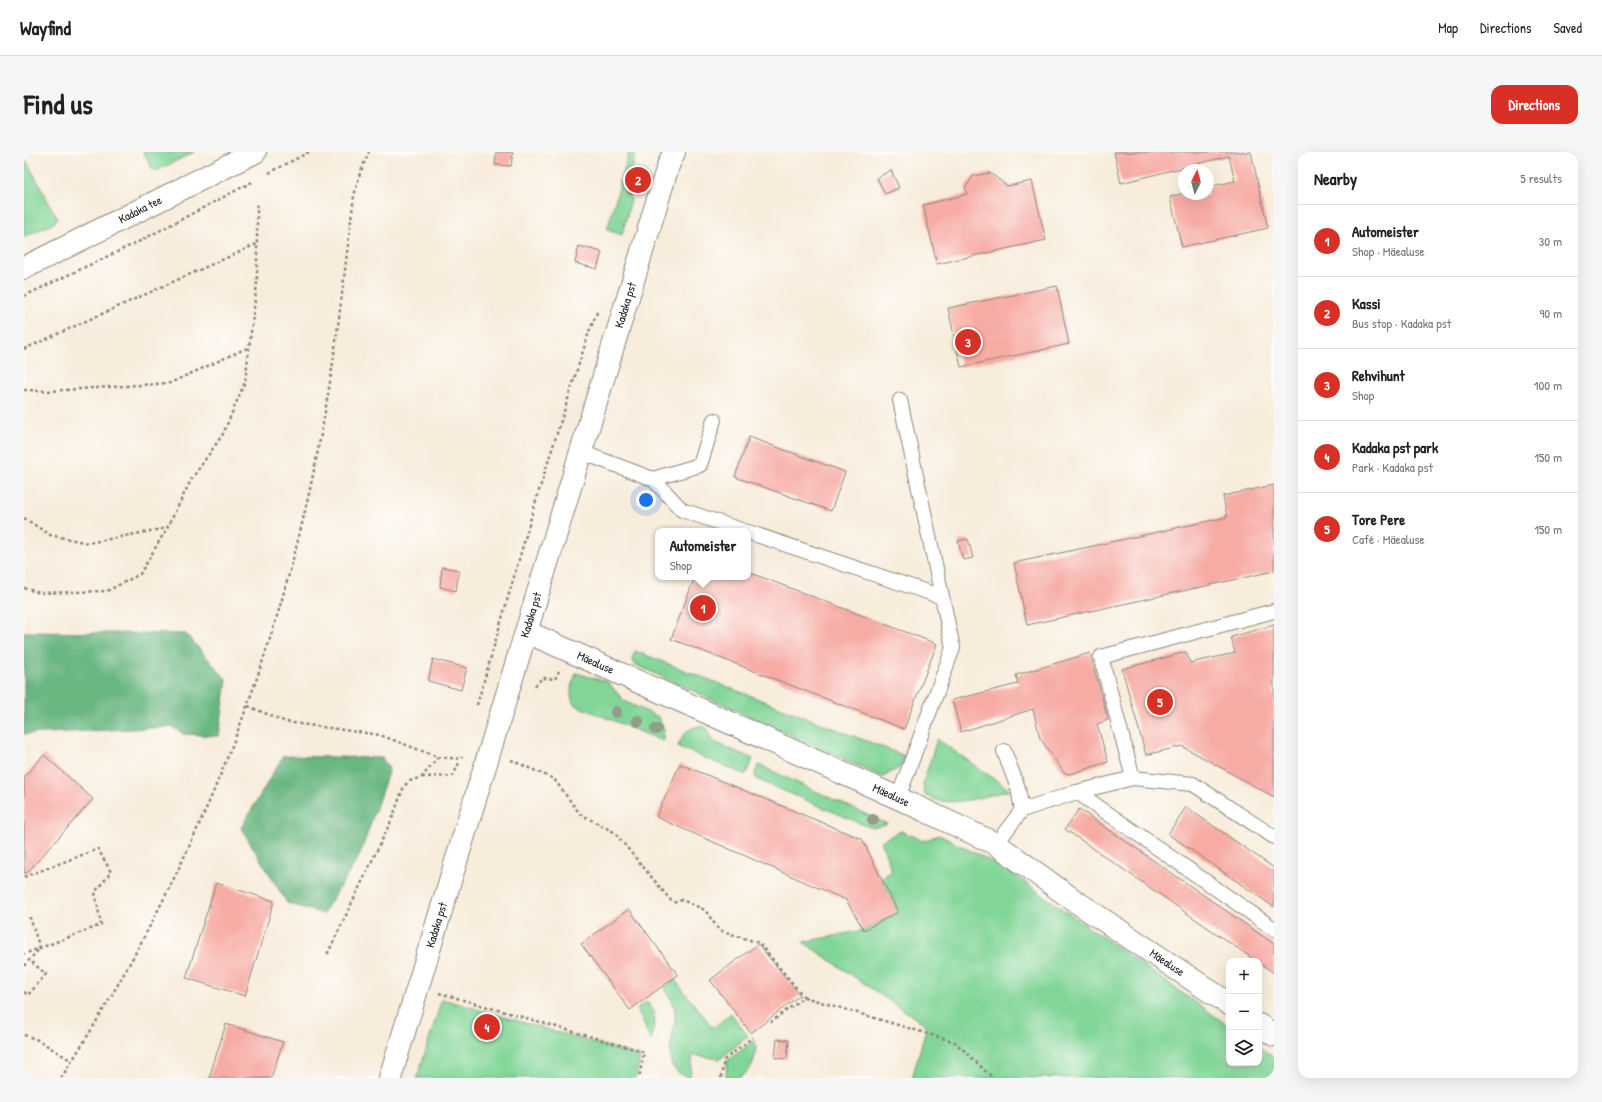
<!DOCTYPE html>
<html lang="en">
<head>
<meta charset="utf-8">
<style>
	body { margin:0; font-family:"Patrick Hand",sans-serif; background:#f6f6f6; color:#222 }
	.controls { position:absolute; right:12px; bottom:12px; display:grid; overflow:hidden; border-radius:8px; box-shadow:0 4px 16px #0002 }
	.controls button { width:36px; height:36px; display:grid; place-items:center; padding:0; border:0; border-bottom:1px solid #e0e0e0; background:#fff; color:#222; font:20px sans-serif }
	.compass { position:absolute; left:1154px; top:12px; width:36px; height:36px; border-radius:50%; background:#fff; box-shadow:0 4px 16px #0002; rotate:6deg }
	.you { position:absolute; left:622px; top:348px; width:14px; height:14px; margin:-10px; border:3px solid #fff; border-radius:50%; background:#1a73e8; box-shadow:0 0 0 6px #1a73e833 }
	.badge { display:grid; place-items:center; width:26px; height:26px; border-radius:50%; background:#d93025; color:#fff; font-size:13px; font-weight:700 }
	.pin { position:absolute; translate:-50% -50%; border:2px solid #fff; box-shadow:0 1px 4px #0006 }
	.popup { position:absolute; left:631px; top:376px; width:96px; height:52px; box-sizing:border-box; display:grid; place-content:center; border-radius:8px; background:#fff; filter:drop-shadow(0 1px 3px #0005); font-size:13px; white-space:nowrap; color:#767676 }
	.popup b { font-size:15px; color:#222 }
	.popup::after { content:''; position:absolute; left:50%; top:100%; margin-left:-8px; border:8px solid transparent; border-top-color:#fff }
	.list { margin:0; padding:0; list-style:none }
	h2 { display:flex; justify-content:space-between; align-items:center; height:52px; margin:0; padding:0 16px; font-size:17px }
	h2 small { font-size:13px; font-weight:400; color:#767676 }
	.list li { display:grid; grid-template-columns:26px 1fr auto; gap:12px; align-items:center; box-sizing:border-box; height:72px; padding:0 16px; border-top:1px solid #e0e0e0 }
	.list b { display:block; font-size:15px; white-space:nowrap }
	.list p { margin:0; font-size:13px; white-space:nowrap; color:#767676 }
	.list em { font-size:13px; font-style:normal; color:#767676 }
	.icon { flex:none; width:22px; height:22px; fill:none; stroke:currentColor; stroke-width:2; stroke-linecap:round; stroke-linejoin:round }
	.map { position:relative; flex:none; width:1250px; height:926px; overflow:hidden; border-radius:12px }
	header { display:flex; align-items:center; gap:24px; box-sizing:border-box; height:56px; padding:0 20px; background:#fff; border-bottom:1px solid #e0e0e0 }
	header strong { font-size:19px }
	nav { display:flex; gap:22px; margin-inline-start:auto; font-size:14px }
	.intro { display:flex; align-items:center; justify-content:space-between; box-sizing:border-box; height:96px; padding:0 24px }
	h1 { margin:0; font-size:28px }
	.button { padding:10px 18px; border-radius:12px; background:#d93025; color:#fff; font-size:14px; font-weight:700 }
	main { display:flex; gap:24px; padding:0 24px }
	aside { flex:1; background:#fff; border-radius:12px; box-shadow:0 4px 16px #0002 }
	.map>svg:first-child { display:block }
	.green { fill:#81d598; stroke:#4e785a }
	.forest { fill:#68b680; stroke:#42694e }
	.building { fill:#f7aba5 }
	.lines { fill:none; stroke-linecap:round; stroke-linejoin:round }
	.lane-casing { stroke:#8a847c; stroke-width:16 }
	.street-casing { stroke:#8a847c; stroke-width:24 }
	.secondary-casing { stroke:#8a847c; stroke-width:24 }
	.path { stroke:#8a847c; stroke-width:2.5; stroke-dasharray:3 3; stroke-linecap:butt }
	.lane { stroke:#fff; stroke-width:14 }
	.street { stroke:#fff; stroke-width:22 }
	.secondary { stroke:#fff; stroke-width:22 }
	.tree { fill:#929d8a }
	.labels { text-anchor:middle; stroke-width:3; stroke-linejoin:round; paint-order:stroke }
	.street-label { font-size:12px; fill:#1c1c1c; stroke:#fdfcf7 }
</style>
</head>
<body>
<header>
<strong>Wayfind</strong>
<nav><a>Map</a><a>Directions</a><a>Saved</a></nav>
</header>
<div class="intro"><h1>Find us</h1><a class="button">Directions</a></div>
<main>
<div class="map">
<svg width="1250" height="926" viewBox="0 0 1250 926">
	<rect width="100%" height="100%" fill="#fdfcf7"/>
	<filter id="ink" filterUnits="userSpaceOnUse"><feTurbulence type="fractalNoise" baseFrequency=".025" numOctaves="2"/><feDisplacementMap in="SourceGraphic" scale="8" xChannelSelector="R" yChannelSelector="G"/><feConvolveMatrix kernelMatrix="1 2 1 2 8 2 1 2 1" color-interpolation-filters="sRGB"/></filter>
	<filter id="wash" filterUnits="userSpaceOnUse"><feTurbulence type="fractalNoise" baseFrequency=".012" numOctaves="4" result="noise"/><feDisplacementMap in="SourceGraphic" scale="16" xChannelSelector="R" yChannelSelector="G"/><feGaussianBlur stdDeviation="0.9" result="paint"/><feColorMatrix in="noise" values="0 0 0 0 0 0 0 0 0 0 0 0 0 0 0 0 0 1.4 0 .05"/><feComposite in="paint" operator="in"/></filter>
	<g filter="url(#wash)">
		<rect width="100%" height="100%" fill="#f8ecdb"/>
		<g class="green">
			<polygon points="119,0 170,0 130,20"/>
			<polygon points="605,0 612,0 602,44 607,47 598,83 583,78"/>
			<polygon points="0,4 33,66 30,71 0,85"/>
			<polygon points="611,499 881,604 878,614 859,625 610,512 608,508"/>
			<path d="M552,521l32,9 16,19 34,16 6,13 -1,11 -88,-36c-8,-10 -2,-22 1,-32z"/>
			<path d="M676,574l7,2 5,13 41,18 -7,15h-2l-66,-27c4,-12 9,-19 22,-21z"/>
			<path d="M913,587l73,51c-25,6 -63,20 -85,5l-2,-11z"/>
			<polygon points="735,613 863,672 852,675 845,675 732,627 731,621"/>
			<polygon points="877,679 899,689 915,683 959,705 993,725 1205,874 1205,911 1235,911 1235,895 1250,905 1250,926 888,926 903,874 779,790 840,778 874,760 857,726 868,719 857,689"/>
			<path d="M650,827l39,49 18,-15 17,23 -28,23 -27,-4 -3,22c-35,-7 -13,-41 -15,-64 0,-9 -6,-18 -11,-25z"/>
			<polygon points="418,847 616,904 612,926 393,926"/>
			<polygon points="623,849 630,860 631,868 627,889 613,857"/>
			<path d="M731,888c3,14 -3,35 -19,38 -3,0 -7,0 -10,0l1,-17z"/>
		</g>
		<g class="forest">
			<polygon points="0,480 162,482 203,528 195,584 159,582 149,575 0,582"/>
			<polygon points="259,604 358,606 365,617 336,703 299,762 263,751 217,676"/>
		</g>
		<g id="blocks">
			<g class="building">
				<polygon points="472,0 489,0 487,14 471,13"/>
				<polygon points="1090,0 1227,0 1244,76 1158,95 1146,45 1160,41 1184,42 1184,35 1211,29 1205,4 1097,31"/>
				<polygon points="867,18 875,36 861,42 853,26"/>
				<polygon points="966,21 983,34 1008,29 1022,88 913,112 899,53 943,42 941,36 949,24"/>
				<polygon points="606,27 611,28 609,42 604,41"/>
				<polygon points="555,94 578,100 573,117 551,111"/>
				<polygon points="1033,134 1045,192 937,215 924,156"/>
				<polygon points="725,285 821,320 807,359 711,325"/>
				<polygon points="1250,333 1250,419 1003,473 990,411 1203,365 1199,344"/>
				<polygon points="944,387 949,406 939,408 934,389"/>
				<polygon points="418,415 435,418 432,439 416,435"/>
				<polygon points="724,420 913,492 880,577 647,487 671,425 724,425"/>
				<polygon points="1250,473 1250,645 1158,594 1122,603 1098,517 1162,500 1166,511 1211,501 1207,485"/>
				<polygon points="1066,501 1084,568 1073,572 1084,610 1046,622 1040,621 1016,586 1009,557 937,580 928,548 994,532 992,523"/>
				<polygon points="409,507 443,516 437,538 404,529"/>
				<polygon points="20,603 69,647 3,721 0,721 0,625"/>
				<polygon points="656,612 838,687 874,760 840,778 822,748 632,665"/>
				<polygon points="1162,655 1250,716 1250,755 1144,682"/>
				<polygon points="1055,657 1250,792 1250,821 1235,811 1235,809 1232,809 1041,677"/>
				<polygon points="192,731 250,749 221,844 162,826"/>
				<polygon points="605,757 654,823 606,858 557,792"/>
				<polygon points="734,792 776,843 727,881 686,828"/>
				<polygon points="202,872 259,890 247,926 185,926"/>
				<polygon points="753,887 765,888 763,907 751,906"/>
			</g>
		</g>
	</g>
	<g filter="url(#ink)">
		<use href="#blocks" fill-opacity="0" stroke="#8a847c" stroke-width="1"/>
		<g class="lines">
			<defs>
				<g id="lane">
					<polyline points="557,300 629,327 658,358 720,379"/>
					<polyline points="629,327 676,313 690,268"/>
					<polyline points="724,380 918,445"/>
					<polyline points="980,599 994,636 998,658"/>
					<polyline points="1109,626 1077,505 1250,459"/>
					<polyline points="1053,640 1250,777"/>
					<polyline points="874,646 929,496 876,248"/>
					<polyline points="972,692 998,658 1053,640 1109,626 1169,632 1250,685"/>
				</g>
				<g id="street">
					<path id="s1" d="M0,116l231,-116"/>
					<path id="s2" d="M503,480l371,166 98,46 79,57 154,103"/>
					<polyline points="1235,873 1250,883"/>
				</g>
				<g id="secondary">
					<path id="s3" d="M366,926l278,-912 6,-14"/>
				</g>
			</defs>
			<use href="#lane" class="lane-casing"/>
			<use href="#street" class="street-casing"/>
			<use href="#secondary" class="secondary-casing"/>
			<g class="path">
				<polyline points="245,21 285,0"/>
				<polyline points="0,144 116,89 230,29"/>
				<polyline points="0,197 233,92"/>
				<polyline points="0,238 25,239 146,231 225,195"/>
				<polyline points="0,366 26,383 64,391 143,376"/>
				<polyline points="0,436 16,441 83,439 116,422 143,376 167,328 199,282 221,230 233,131 233,50"/>
				<polyline points="511,534 518,526 531,527 535,519"/>
				<polyline points="453,553 513,345 565,180 574,158"/>
				<polyline points="224,554 262,570 356,583 414,605 398,625 386,629 380,634 368,667 303,803"/>
				<polyline points="414,605 437,607 438,605"/>
				<polyline points="487,608 530,627 556,662 590,680 649,751 658,748 681,758 695,778 735,791 780,845 747,870"/>
				<polyline points="398,625 429,624 436,609"/>
				<polyline points="0,725 74,697 87,720 71,740 77,773 0,802"/>
				<polyline points="0,814 16,796 5,763"/>
				<polyline points="0,840 4,843 22,822 5,808"/>
				<polyline points="415,841 620,900 615,926"/>
				<polyline points="780,845 931,890 969,926"/>
				<polyline points="0,883 14,888 48,909"/>
				<path d="M37,926c127,-196 218,-414 260,-644 15,-79 23,-159 33,-238l6,-23 9,-21"/>
				<polyline points="697,926 700,908 729,885"/>
			</g>
			<use href="#lane" class="lane"/>
			<use href="#street" class="street"/>
			<use href="#secondary" class="secondary"/>
		</g>
		<g class="tree">
			<circle cx="592" cy="560" r="6"/>
			<circle cx="614" cy="569" r="6"/>
			<circle cx="632" cy="577" r="6"/>
			<circle cx="849" cy="668" r="6"/>
		</g>
	</g>
	<g class="labels">
		<g class="street-label">
			<text dy="4" stroke="none"><textPath href="#s1" startOffset="130">Kadaka tee</textPath></text>
			<text dy="4" stroke="none"><textPath href="#s3" startOffset="808">Kadaka pst</textPath></text>
			<text dy="4" stroke="none"><textPath href="#s3" startOffset="484">Kadaka pst</textPath></text>
			<text dy="4" stroke="none"><textPath href="#s2" startOffset="75">Mäealuse</textPath></text>
			<text dy="4" stroke="none"><textPath href="#s2" startOffset="399">Mäealuse</textPath></text>
			<text dy="4" stroke="none"><textPath href="#s3" startOffset="160">Kadaka pst</textPath></text>
			<text dy="4" stroke="none"><textPath href="#s2" startOffset="723">Mäealuse</textPath></text>
		</g>
	</g>
</svg>
<div class="controls">
<button>+</button>
<button>−</button>
<button><svg class="icon" aria-label="layers" viewBox="0 0 24 24"><path d="M12 4l9 5-9 5-9-5zM3 14l9 5 9-5"/></svg></button>
</div>
<svg class="compass" viewBox="-18 -18 36 36"><path d="M0-13l5 13h-10z" fill="#e53935"/><path d="M0 13l5-13h-10z" fill="#767676"/></svg>
<div class="you"></div>
<div class="pin badge" style="left:679px;top:456px">1</div>
<div class="popup"><b>Automeister</b>Shop</div>
<div class="pin badge" style="left:614px;top:28px">2</div>
<div class="pin badge" style="left:944px;top:190px">3</div>
<div class="pin badge" style="left:463px;top:875px">4</div>
<div class="pin badge" style="left:1136px;top:550px">5</div>
</div>
<aside>
<h2>Nearby<small>5 results</small></h2>
<ul class="list">
<li><span class="badge">1</span><div><b>Automeister</b><p>Shop · Mäealuse</p></div><em>30 m</em></li>
<li><span class="badge">2</span><div><b>Kassi</b><p>Bus stop · Kadaka pst</p></div><em>90 m</em></li>
<li><span class="badge">3</span><div><b>Rehvihunt</b><p>Shop</p></div><em>100 m</em></li>
<li><span class="badge">4</span><div><b>Kadaka pst park</b><p>Park · Kadaka pst</p></div><em>150 m</em></li>
<li><span class="badge">5</span><div><b>Tore Pere</b><p>Café · Mäealuse</p></div><em>150 m</em></li>
</ul>
</aside>
</main>
</body>
</html>
